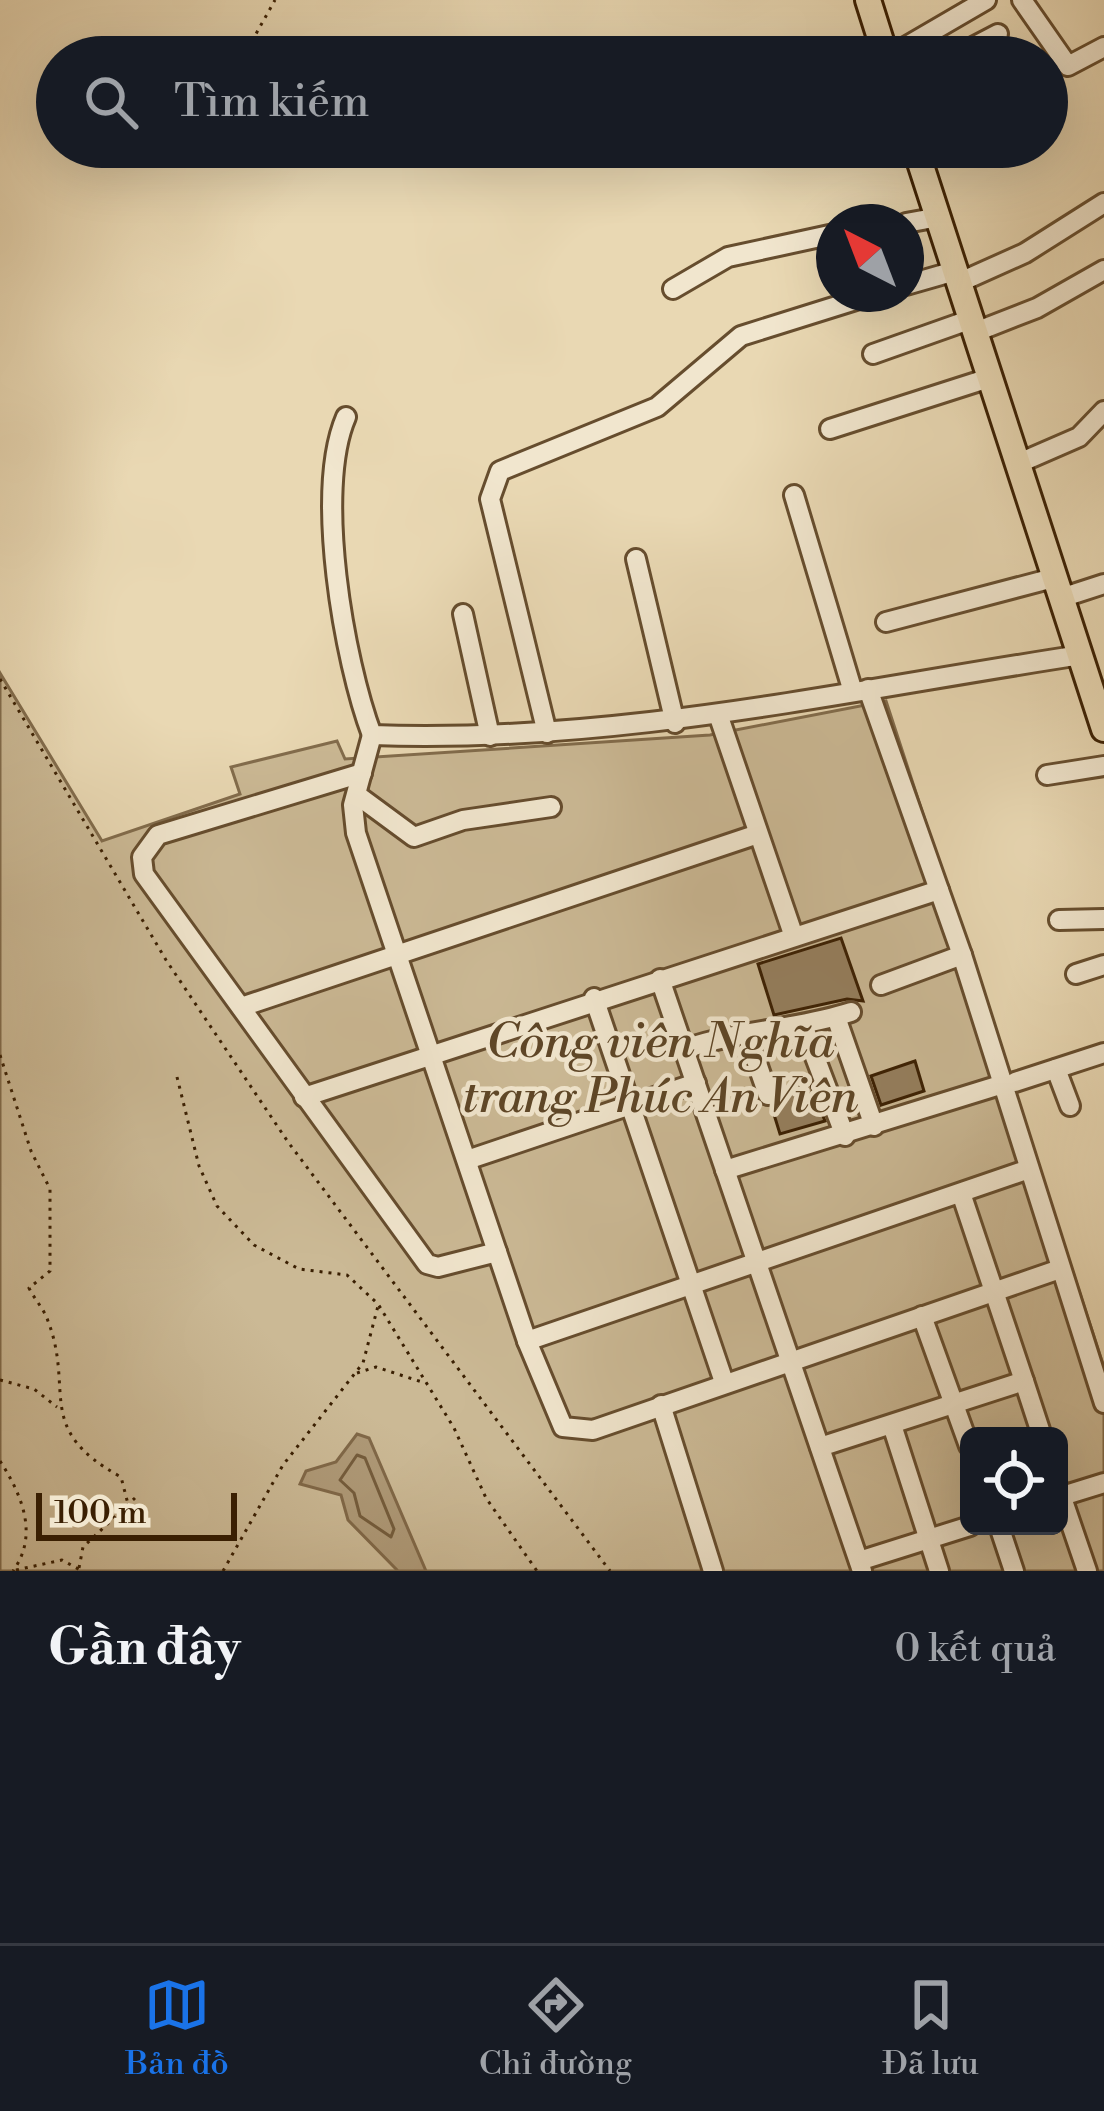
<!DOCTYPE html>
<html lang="vi">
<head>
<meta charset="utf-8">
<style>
	body { margin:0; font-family:"Libre Bodoni",serif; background:#242831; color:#f1f3f6 }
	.controls { position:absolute; right:36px; bottom:36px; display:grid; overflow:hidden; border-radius:18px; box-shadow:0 12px 48px #0002 }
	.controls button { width:108px; height:108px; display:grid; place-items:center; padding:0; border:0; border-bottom:3px solid #363941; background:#171b24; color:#f1f3f6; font:60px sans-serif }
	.compass { position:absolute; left:816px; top:204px; width:108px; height:108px; border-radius:50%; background:#171b24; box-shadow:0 12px 48px #0002; rotate:318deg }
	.scale { position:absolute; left:36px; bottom:30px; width:201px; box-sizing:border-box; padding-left:12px; border:6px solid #3a1f02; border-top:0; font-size:33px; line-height:42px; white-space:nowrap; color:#3a1f02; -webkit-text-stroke:9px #f1e6ce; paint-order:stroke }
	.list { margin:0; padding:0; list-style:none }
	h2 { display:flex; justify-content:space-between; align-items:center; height:156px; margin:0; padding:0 48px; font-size:51px }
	h2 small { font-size:39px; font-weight:400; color:#9ea1a6 }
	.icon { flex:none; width:66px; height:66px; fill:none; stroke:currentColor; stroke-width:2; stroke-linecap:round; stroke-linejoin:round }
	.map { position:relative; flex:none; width:1104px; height:1571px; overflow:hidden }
	.search { position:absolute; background:#171b24; box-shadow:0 12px 48px #0002; left:36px; right:36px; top:36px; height:132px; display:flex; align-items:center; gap:30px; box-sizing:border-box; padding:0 42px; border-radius:66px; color:#9ea1a6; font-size:45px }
	.sheet { height:372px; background:#171b24 }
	nav { display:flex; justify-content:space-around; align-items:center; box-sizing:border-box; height:168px; border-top:3px solid #363941; background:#171b24; font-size:33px; color:#9ea1a6 }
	nav a { display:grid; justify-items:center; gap:6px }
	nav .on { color:#1a73e8 }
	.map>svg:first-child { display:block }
	.green { fill:#cbb995; stroke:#826c4c; stroke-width:3; fill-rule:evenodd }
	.water { fill:#ae9977; stroke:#806848; stroke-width:3 }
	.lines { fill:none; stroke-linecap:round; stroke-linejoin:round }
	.shore { stroke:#745c3c; stroke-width:3 }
	.building { fill:#957f5e; stroke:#3a1f02; stroke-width:3 }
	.minor-casing { stroke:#664d2e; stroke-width:24 }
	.major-casing { stroke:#3a1f02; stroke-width:30 }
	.path { stroke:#3a1f02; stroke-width:3; stroke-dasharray:3 6; stroke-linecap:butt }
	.minor { stroke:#f1e6ce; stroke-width:18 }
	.major { stroke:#e9d8b3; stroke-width:24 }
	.labels { text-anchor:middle; stroke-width:9; stroke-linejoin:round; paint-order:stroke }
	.park-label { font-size:48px; font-style:italic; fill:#5e4627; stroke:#f1e6ce }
</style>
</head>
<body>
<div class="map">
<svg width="1104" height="1571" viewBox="0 0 1104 1571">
	<rect width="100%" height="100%" fill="#e9d8b3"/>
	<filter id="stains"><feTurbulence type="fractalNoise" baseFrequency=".00167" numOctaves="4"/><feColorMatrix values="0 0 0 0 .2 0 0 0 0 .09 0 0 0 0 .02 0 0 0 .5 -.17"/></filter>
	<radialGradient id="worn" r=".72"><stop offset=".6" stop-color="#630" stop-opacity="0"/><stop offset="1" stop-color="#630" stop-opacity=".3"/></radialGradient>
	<path class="green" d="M0,673l102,168 138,-47 -9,-27 106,-26 8,18 365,-24 176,-34 218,666v204h-1104zM969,1436h90v90h-90z"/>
	<polygon class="water" points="357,1434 369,1438 426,1571 398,1571 348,1520 341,1495 300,1484 306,1471 336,1462"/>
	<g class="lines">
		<polygon class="shore" points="357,1455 365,1458 394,1529 391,1537 360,1516 354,1493 340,1480"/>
	</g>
	<g class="building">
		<polygon points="841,938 863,1001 847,999 774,1015 758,964"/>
		<polygon points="915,1061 924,1091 881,1105 871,1076"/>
		<polygon points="810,1083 825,1121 780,1134 772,1108 781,1101 781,1090"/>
	</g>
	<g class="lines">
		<defs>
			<g id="minor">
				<polyline points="1022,0 1068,66 1104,47"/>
				<polyline points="888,57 986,0"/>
				<polyline points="954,57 998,34"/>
				<polyline points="906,223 939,217"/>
				<polyline points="958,283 1025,253 1104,203"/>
				<polyline points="906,285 955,271"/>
				<polyline points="673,289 728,257 834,234"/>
				<polyline points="973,333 1037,308 1104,270"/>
				<polyline points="873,354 969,320"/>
				<path d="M346,417c-32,74 -2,244 26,318 241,9 472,-44 709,-80"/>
				<polyline points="830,429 986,379"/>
				<polyline points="1017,464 1079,437 1104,411"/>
				<polyline points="794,495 853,692"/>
				<polyline points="636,559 675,723"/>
				<polyline points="1064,597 1104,584"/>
				<polyline points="463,614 490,736"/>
				<polyline points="886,622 1057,577"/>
				<polyline points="868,689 962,955 1104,1403"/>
				<polyline points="719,717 793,934"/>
				<polyline points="547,733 490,499 500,471 657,407 741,336 875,294"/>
				<polyline points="372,735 353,805 356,833 527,1341 563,1427 593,1430 1060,1269"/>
				<polyline points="362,773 158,835 142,857 144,874 427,1264 438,1267 497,1252"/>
				<polyline points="1047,775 1104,766"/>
				<polyline points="357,795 414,837 463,820 551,807"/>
				<polyline points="1059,920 1104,919"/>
				<polyline points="1076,974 1104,965"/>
				<polyline points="660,979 862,1571"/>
				<polyline points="881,985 962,955"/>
				<polyline points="594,998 724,1382"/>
				<polyline points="241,1007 758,834"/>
				<polyline points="836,1017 874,1126"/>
				<polyline points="804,1028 845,1136"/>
				<polyline points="748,1037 768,1095"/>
				<path d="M685,1049c54,-19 110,-19 166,-37"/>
				<polyline points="1056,1069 1070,1106"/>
				<polyline points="1015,1082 1104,1053"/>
				<polyline points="304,1097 939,890"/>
				<polyline points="467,1160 696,1083"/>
				<polyline points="725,1170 1000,1085"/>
				<polyline points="961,1193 1024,1381"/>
				<polyline points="922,1316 969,1446"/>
				<polyline points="527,1341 1029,1169"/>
				<polyline points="661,1405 713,1571"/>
				<polyline points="892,1425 939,1571"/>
				<polyline points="820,1447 1024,1381 1042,1436"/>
				<polyline points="1059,1489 1087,1571"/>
				<polyline points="1059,1497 1104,1483"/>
				<polyline points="999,1526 1014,1571"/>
				<polyline points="859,1561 970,1526"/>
			</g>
			<g id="major">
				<polyline points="868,0 886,57"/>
				<polyline points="915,147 1104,729"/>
			</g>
		</defs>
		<use href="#minor" class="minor-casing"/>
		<use href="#major" class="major-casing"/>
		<g class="path">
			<polyline points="243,57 275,0"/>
			<polyline points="0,679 166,960 288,1142 610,1571"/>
			<path d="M0,1055l31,96 19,38v82l-21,17c6,12 15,21 19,33 27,70 -15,108 73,156l7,27"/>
			<polyline points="177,1077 199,1166 217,1206 254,1245 299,1269 347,1275 378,1304 454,1428 486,1498 537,1571"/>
			<polyline points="357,1373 376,1367 422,1382"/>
			<polyline points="0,1380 34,1389 57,1407"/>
			<path d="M0,1461c22,34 39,74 13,110"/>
			<polyline points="79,1568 83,1547 135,1498"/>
			<polyline points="16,1570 62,1560 82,1571"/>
			<polyline points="223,1571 283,1465 363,1363 378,1306"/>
		</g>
		<use href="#minor" class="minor"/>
		<use href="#major" class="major"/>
	</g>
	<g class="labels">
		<g class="park-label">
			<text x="660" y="1057">Công viên Nghĩa<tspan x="660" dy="55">trang Phúc An Viên</tspan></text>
		</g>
	</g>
	<rect width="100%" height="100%" filter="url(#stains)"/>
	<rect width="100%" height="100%" fill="url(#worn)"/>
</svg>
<div class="controls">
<button><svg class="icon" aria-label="locate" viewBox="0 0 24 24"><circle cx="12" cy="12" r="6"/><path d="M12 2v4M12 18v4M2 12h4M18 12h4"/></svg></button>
</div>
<svg class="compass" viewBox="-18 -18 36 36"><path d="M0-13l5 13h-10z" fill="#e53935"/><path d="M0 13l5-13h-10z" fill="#9ea1a6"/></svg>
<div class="scale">100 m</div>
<div class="search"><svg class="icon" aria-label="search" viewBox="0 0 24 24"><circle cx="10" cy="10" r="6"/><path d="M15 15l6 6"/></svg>Tìm kiếm</div>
</div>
<section class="sheet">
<h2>Gần đây<small>0 kết quả</small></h2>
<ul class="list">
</ul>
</section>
<nav>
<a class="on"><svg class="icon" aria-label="map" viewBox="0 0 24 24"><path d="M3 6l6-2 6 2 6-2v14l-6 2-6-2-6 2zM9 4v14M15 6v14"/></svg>Bản đồ</a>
<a><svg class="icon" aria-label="directions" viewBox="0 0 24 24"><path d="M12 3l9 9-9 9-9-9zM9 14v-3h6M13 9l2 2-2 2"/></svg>Chỉ đường</a>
<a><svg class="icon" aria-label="saved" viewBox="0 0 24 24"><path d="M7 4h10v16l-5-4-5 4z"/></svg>Đã lưu</a>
</nav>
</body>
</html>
